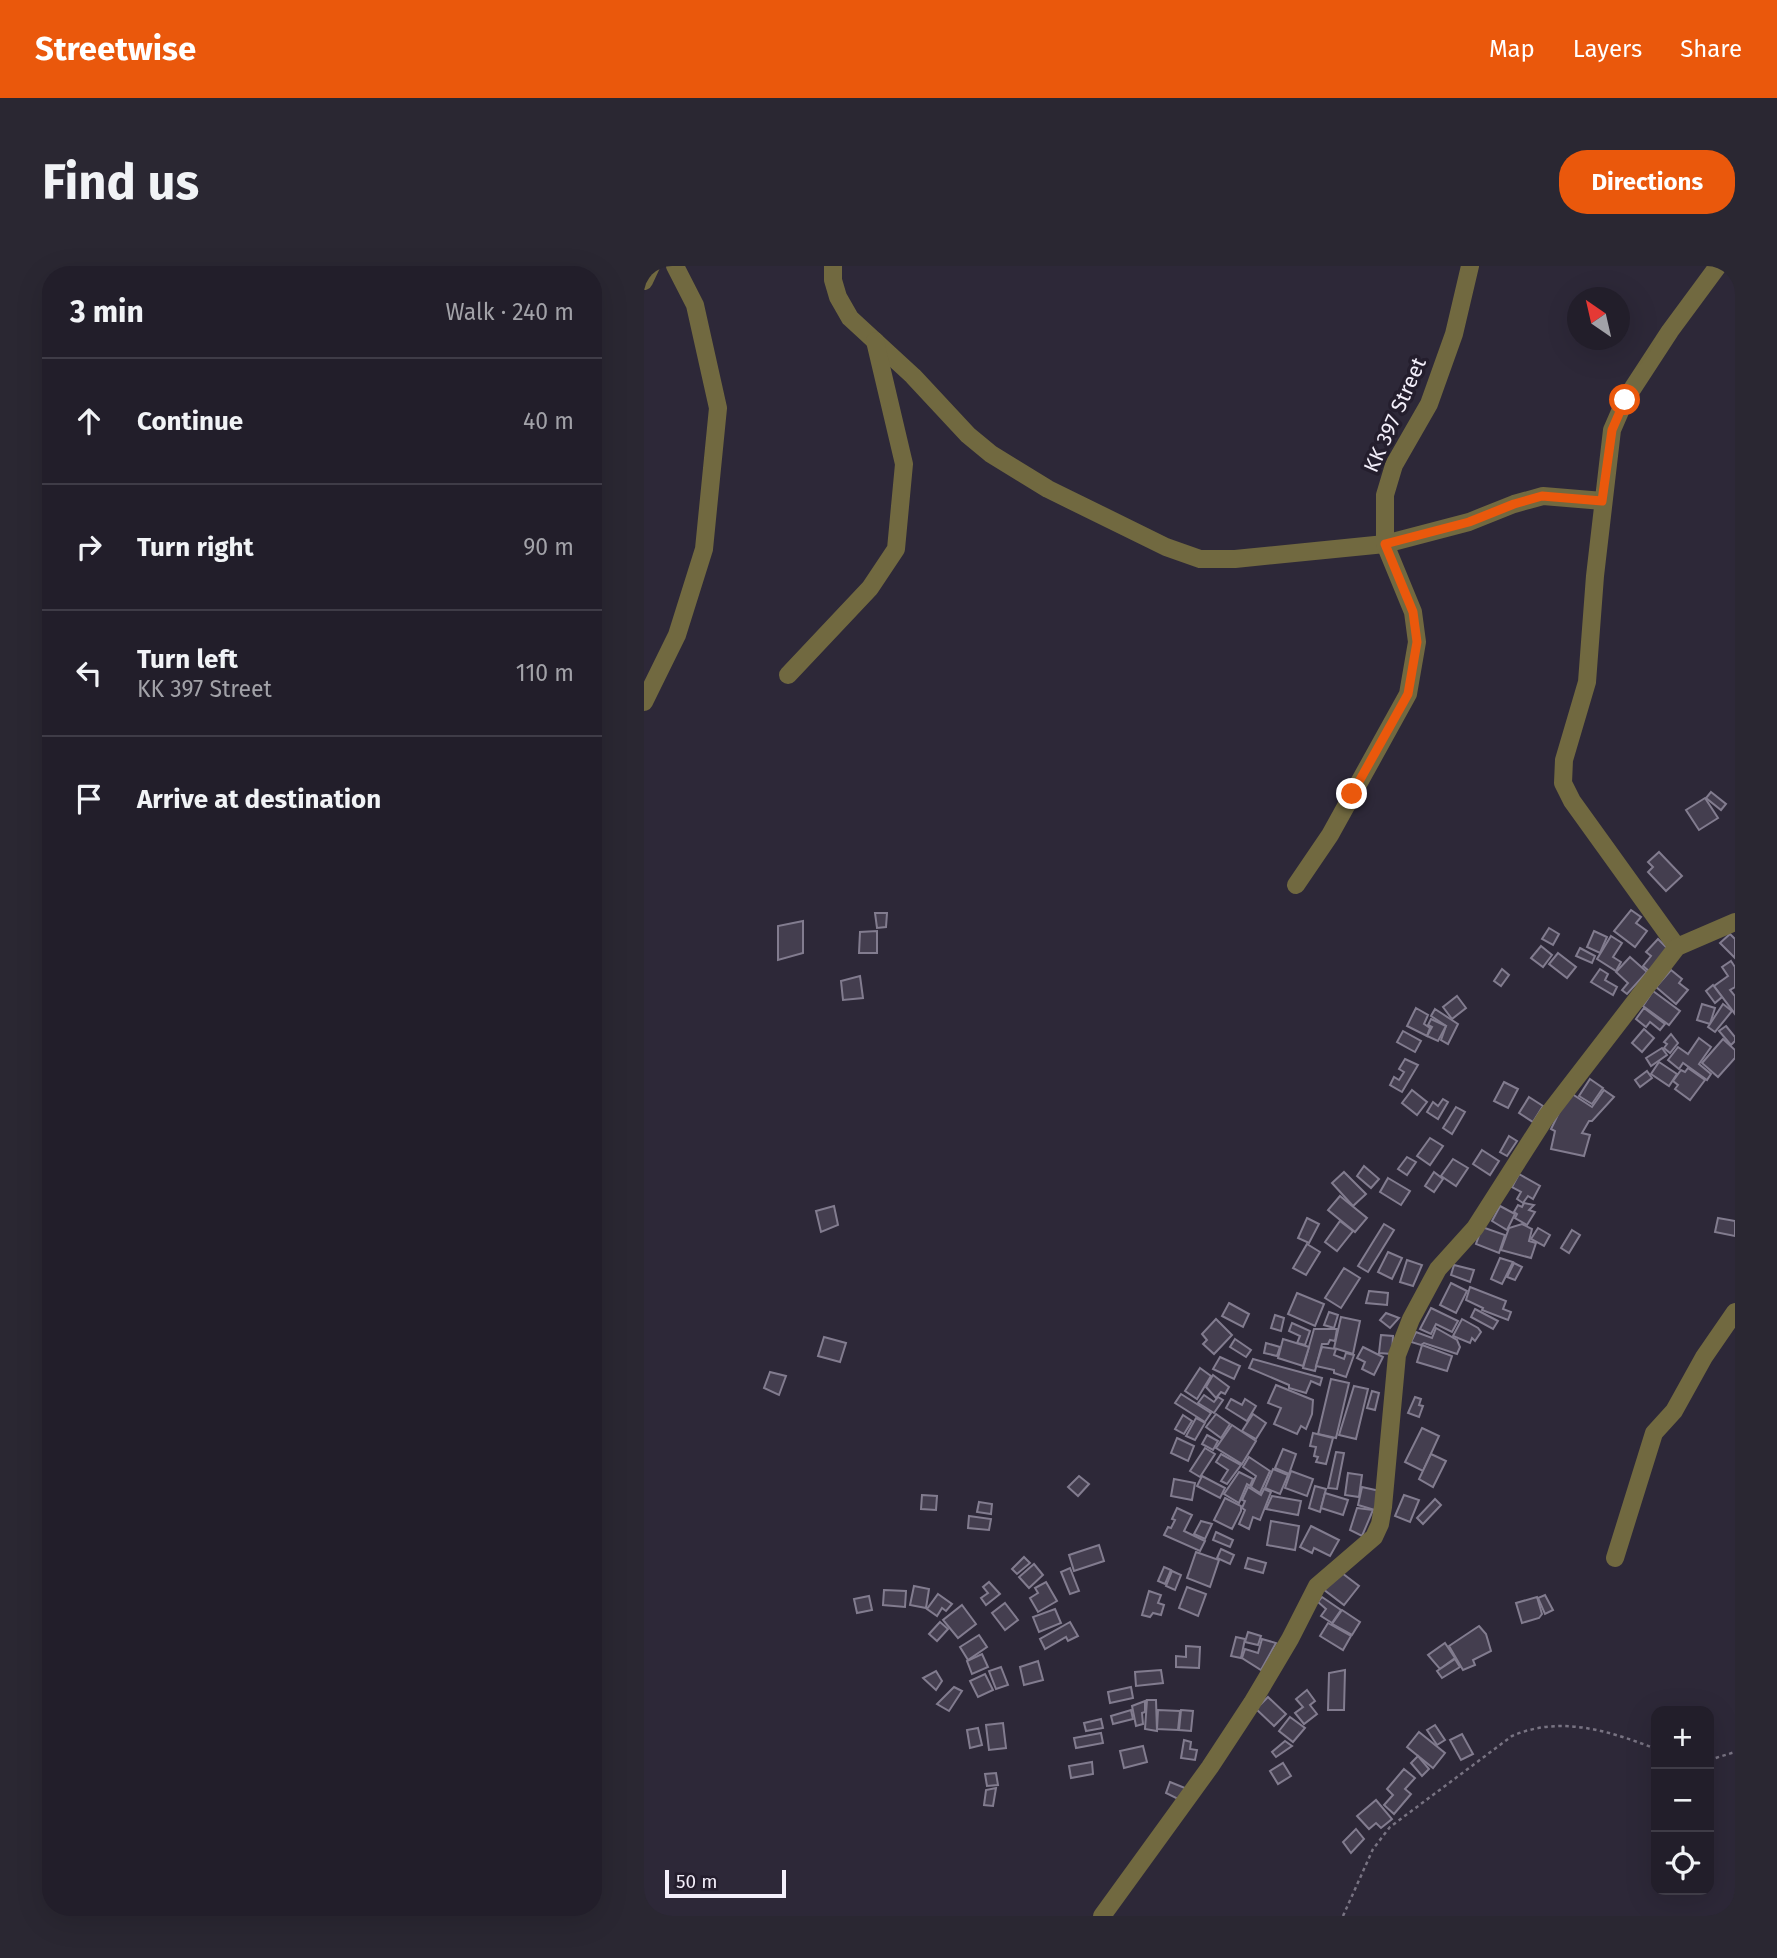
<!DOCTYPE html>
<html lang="en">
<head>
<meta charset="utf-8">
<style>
	body { margin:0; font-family:"Fira Sans",sans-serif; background:#2a2732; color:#f1f3f6 }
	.controls { position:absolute; right:21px; bottom:21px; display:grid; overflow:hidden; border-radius:14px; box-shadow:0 7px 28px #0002 }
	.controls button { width:63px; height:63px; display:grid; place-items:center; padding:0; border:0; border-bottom:2px solid #3f3c47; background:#221e2a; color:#f1f3f6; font:35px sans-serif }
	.compass { position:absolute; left:923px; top:21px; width:63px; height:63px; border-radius:50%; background:#221e2a; box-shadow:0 7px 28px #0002; rotate:326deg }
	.scale { position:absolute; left:21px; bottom:18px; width:121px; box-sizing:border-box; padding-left:7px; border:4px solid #f3effa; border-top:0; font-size:19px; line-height:24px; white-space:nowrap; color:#f3effa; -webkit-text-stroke:5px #241e2d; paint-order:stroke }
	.stop { position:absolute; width:21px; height:21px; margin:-16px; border:5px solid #ea580c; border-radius:50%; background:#fff }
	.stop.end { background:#ea580c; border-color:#fff; box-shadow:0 2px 7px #0008 }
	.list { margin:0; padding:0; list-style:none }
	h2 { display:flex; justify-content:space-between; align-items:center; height:91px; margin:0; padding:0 28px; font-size:30px }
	h2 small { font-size:23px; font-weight:400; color:#a2a2a8 }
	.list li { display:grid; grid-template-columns:46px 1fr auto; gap:21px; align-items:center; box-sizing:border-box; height:126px; padding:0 28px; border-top:2px solid #3f3c47 }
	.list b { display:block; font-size:26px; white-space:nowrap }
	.list p { margin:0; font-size:23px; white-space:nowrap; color:#a2a2a8 }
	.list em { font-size:23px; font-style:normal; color:#a2a2a8 }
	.icon { flex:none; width:38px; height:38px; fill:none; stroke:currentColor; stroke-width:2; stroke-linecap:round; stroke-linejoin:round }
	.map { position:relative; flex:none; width:1091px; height:1650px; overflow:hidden; border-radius:28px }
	header { display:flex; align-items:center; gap:42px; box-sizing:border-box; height:98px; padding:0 35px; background:#ea580c; color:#fff }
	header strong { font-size:33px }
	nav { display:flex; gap:38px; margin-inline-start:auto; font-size:24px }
	.intro { display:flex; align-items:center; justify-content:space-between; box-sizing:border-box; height:168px; padding:0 42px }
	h1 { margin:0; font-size:49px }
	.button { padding:18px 32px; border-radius:28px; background:#ea580c; color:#fff; font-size:24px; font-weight:700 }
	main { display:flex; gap:42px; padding:0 42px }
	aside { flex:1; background:#221e2a; border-radius:28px; box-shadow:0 7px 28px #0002 }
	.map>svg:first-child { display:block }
	.building { fill:#443e4f; stroke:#827c8f; stroke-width:2 }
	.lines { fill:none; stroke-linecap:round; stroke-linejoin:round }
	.path { stroke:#787382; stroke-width:2.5; stroke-dasharray:3.5 3.5; stroke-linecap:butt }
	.minor { stroke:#716940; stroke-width:18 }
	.route { stroke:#ea580c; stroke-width:9 }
	.labels { text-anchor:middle; stroke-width:7; stroke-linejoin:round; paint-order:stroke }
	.street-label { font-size:21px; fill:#f3effa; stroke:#241e2d }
</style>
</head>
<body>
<header>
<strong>Streetwise</strong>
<nav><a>Map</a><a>Layers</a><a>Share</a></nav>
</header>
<div class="intro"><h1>Find us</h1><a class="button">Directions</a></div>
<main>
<aside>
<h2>3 min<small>Walk · 240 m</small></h2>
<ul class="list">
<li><svg class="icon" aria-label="ahead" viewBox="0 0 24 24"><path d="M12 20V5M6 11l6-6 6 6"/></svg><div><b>Continue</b></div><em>40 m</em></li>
<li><svg class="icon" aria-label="right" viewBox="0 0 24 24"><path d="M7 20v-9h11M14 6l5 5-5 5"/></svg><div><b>Turn right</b></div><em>90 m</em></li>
<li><svg class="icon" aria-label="left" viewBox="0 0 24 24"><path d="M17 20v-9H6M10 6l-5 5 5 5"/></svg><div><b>Turn left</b><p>KK 397 Street</p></div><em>110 m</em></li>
<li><svg class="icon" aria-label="arrive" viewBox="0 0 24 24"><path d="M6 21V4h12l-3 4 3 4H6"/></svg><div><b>Arrive at destination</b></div></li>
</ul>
</aside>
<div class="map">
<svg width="1091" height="1650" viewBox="0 0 1091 1650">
	<rect width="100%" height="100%" fill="#2d2838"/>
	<g class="building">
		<polygon points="1067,526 1082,538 1077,544 1062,532"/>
		<polygon points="1061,532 1074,552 1055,564 1042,544"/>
		<polygon points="1015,586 1038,610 1022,625 1004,606 1009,601 1004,596"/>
		<polygon points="987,644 997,651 992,657 1003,665 991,681 970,665"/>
		<polygon points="231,647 243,647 242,661 233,662"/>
		<polygon points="159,655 159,687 134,694 134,660"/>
		<polygon points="905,662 915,668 909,679 898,673"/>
		<polygon points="233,665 233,687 215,687 216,666"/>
		<polygon points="950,665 963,671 956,687 943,681"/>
		<polygon points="1086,668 1091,673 1091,692 1076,677"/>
		<polygon points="967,670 978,677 969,691 977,696 972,705 953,693"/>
		<polygon points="1014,673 1025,684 1005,705 999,700 1007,690 1002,686"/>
		<polygon points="897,680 908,689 899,701 887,692"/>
		<polygon points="936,682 951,690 948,697 932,690"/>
		<polygon points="914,687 932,701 923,712 905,698"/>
		<polygon points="986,691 1003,706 983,728 978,724 984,717 972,706"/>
		<polygon points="1087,695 1091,701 1091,721 1086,724 1091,730 1091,748 1070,720 1084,710 1078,701"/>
		<polygon points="858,703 865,709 857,720 850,715"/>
		<polygon points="956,703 964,708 961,714 973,721 969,729 947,716"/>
		<polygon points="1027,704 1038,713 1035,717 1044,724 1032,738 1012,721"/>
		<polygon points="216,710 219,732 199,734 197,715"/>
		<polygon points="1069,719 1078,731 1071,737 1062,725"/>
		<polygon points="1009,725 1036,745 1025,759 999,740"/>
		<polygon points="813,730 822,742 808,753 799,741"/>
		<polygon points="1058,738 1071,742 1066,758 1053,754"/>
		<polygon points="1079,738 1088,745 1071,766 1064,761"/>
		<polygon points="772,742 784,749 780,758 786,762 783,770 763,760"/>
		<polygon points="1000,742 1021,758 1016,764 1006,756 1002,761 992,753"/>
		<polygon points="791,743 814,758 804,778 797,774 802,760 787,750"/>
		<polygon points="787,753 802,760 794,775 783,770 788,761 784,759"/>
		<polygon points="1082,760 1091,771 1091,775 1087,779 1075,765"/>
		<polygon points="1000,763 1010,772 998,786 988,777"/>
		<polygon points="759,765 777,775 771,786 753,776"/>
		<polygon points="1027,768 1034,777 1026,787 1020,782 1023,778 1020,776"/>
		<polygon points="1055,772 1067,781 1055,798 1067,808 1063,814 1039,797 1035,803 1024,794 1034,781 1044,788"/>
		<polygon points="1079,773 1091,784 1091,792 1074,811 1058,797"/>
		<polygon points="1018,782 1023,789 1007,800 1002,792"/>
		<polygon points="761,793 774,799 758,826 746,819 750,811 755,814 760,806 755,803"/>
		<polygon points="1015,796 1033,808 1025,820 1007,808"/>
		<polygon points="1044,802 1061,814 1046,834 1031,823 1034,819 1029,815 1037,804 1041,806"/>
		<polygon points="1003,805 1008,812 996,821 991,814"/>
		<polygon points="946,813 959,822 948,838 935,830"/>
		<polygon points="860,816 874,823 864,842 850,835"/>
		<polygon points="768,824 783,836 773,849 758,837"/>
		<polygon points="960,824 970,831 948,855 945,855 938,867 946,869 940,890 907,883 911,865 907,863 925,826 948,841"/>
		<polygon points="885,831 899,840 889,856 875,847"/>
		<polygon points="799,833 804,836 794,853 783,846 789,836 794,840"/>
		<polygon points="812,841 821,846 808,868 799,862"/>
		<polygon points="865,870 873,875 863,890 856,886"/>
		<polygon points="786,872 799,880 786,899 773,890"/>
		<polygon points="838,884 855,895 846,909 829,898"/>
		<polygon points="763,891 772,896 763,909 754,903"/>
		<polygon points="809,893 824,902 812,920 797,910"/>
		<polygon points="720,900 735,913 727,922 713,910"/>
		<polygon points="700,906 722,928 709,940 688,917"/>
		<polygon points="790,906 799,913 790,926 781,920"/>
		<polygon points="875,908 896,920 889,933 884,930 879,937 873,933 877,926 868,921"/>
		<polygon points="744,912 766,925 757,939 736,926"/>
		<polygon points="696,930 723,952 711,966 684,944"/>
		<polygon points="880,937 890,939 885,944 891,946 883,959 871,952 873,948 870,946 874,939 878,941"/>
		<polygon points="190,940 194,959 177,966 172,945"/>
		<polygon points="856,940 871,948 863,964 848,955"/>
		<polygon points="663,952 675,958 665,977 654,972"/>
		<polygon points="1074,952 1091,955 1091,970 1071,966"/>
		<polygon points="696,955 709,965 693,985 681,976"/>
		<polygon points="740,958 750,964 724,1006 714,1000"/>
		<polygon points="878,958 888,963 885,975 892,977 887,992 857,984 865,962"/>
		<polygon points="838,961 861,969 855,987 832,978"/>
		<polygon points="894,962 906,969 900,980 887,973"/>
		<polygon points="928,964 936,969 925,987 917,982"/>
		<polygon points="663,978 676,986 662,1009 649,1002"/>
		<polygon points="744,986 758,992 748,1013 734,1006"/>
		<polygon points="856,992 869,996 858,1018 847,1013"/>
		<polygon points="763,994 778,999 769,1020 756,1016"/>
		<polygon points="870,997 878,1001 871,1014 863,1011"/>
		<polygon points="810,999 830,1004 826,1016 807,1009"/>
		<polygon points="700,1002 716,1012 697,1042 681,1032"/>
		<polygon points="807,1017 823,1025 812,1047 796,1039"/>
		<polygon points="826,1021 862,1035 859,1043 867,1046 864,1054 838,1044 839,1042 822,1034"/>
		<polygon points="725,1025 744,1027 743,1039 722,1037"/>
		<polygon points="653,1027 680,1038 671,1060 644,1048"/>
		<polygon points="585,1037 605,1048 599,1061 578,1050"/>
		<polygon points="787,1042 814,1055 808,1066 792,1058 787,1068 776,1063"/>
		<polygon points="831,1043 854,1055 849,1063 827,1051"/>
		<polygon points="685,1046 694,1049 690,1062 680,1059"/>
		<polygon points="742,1047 755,1052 746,1062 736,1054"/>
		<polygon points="631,1049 640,1052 637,1065 627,1062"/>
		<polygon points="697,1051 716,1055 709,1088 690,1082"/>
		<polygon points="572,1053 588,1069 570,1088 559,1078 563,1074 558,1068"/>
		<polygon points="818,1053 834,1062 837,1066 831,1075 828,1072 826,1077 809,1070"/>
		<polygon points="648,1057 666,1065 661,1079 653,1077 656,1070 645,1065"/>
		<polygon points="792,1062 813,1074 816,1081 813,1088 780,1077 777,1079 767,1076 772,1066 788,1072"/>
		<polygon points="670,1063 693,1063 691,1075 686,1074 684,1078 678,1078 671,1105 659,1102"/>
		<polygon points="737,1069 749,1070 748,1088 735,1087"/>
		<polygon points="180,1071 202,1077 196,1096 174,1090"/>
		<polygon points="591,1073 607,1084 602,1091 586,1081"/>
		<polygon points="639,1073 665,1081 659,1100 634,1092"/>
		<polygon points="622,1077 636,1081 633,1090 620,1087"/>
		<polygon points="778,1079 808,1090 803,1105 773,1096"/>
		<polygon points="678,1081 692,1083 690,1089 700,1093 702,1087 710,1089 702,1111 690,1107 690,1104 672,1100"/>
		<polygon points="719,1081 739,1091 730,1109 718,1103 721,1096 713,1092"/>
		<polygon points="576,1091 596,1100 590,1113 569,1103"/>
		<polygon points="609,1093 678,1112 676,1119 667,1115 662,1127 645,1122 645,1119 605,1102"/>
		<polygon points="556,1102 567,1110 553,1133 541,1125"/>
		<polygon points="126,1106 142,1110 135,1129 120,1122"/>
		<polygon points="569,1109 585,1121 581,1128 577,1126 572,1132 562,1121"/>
		<polygon points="687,1113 705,1117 692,1172 674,1168"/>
		<polygon points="632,1119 669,1134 668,1148 662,1163 657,1160 653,1168 630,1158 637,1142 624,1137"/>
		<polygon points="710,1120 724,1123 712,1173 695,1169"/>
		<polygon points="728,1125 735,1127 731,1144 723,1142"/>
		<polygon points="537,1128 567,1147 561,1156 531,1137"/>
		<polygon points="560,1129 570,1136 574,1131 579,1134 570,1147 554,1137"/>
		<polygon points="771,1131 777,1133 775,1139 779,1140 775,1151 764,1147"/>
		<polygon points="587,1133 598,1139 601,1133 612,1140 603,1155 582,1142"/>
		<polygon points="572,1148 586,1158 577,1172 562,1161"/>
		<polygon points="609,1148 622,1157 612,1173 598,1165"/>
		<polygon points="539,1149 548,1155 540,1168 531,1163"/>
		<polygon points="552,1152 561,1157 551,1174 542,1170"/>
		<polygon points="588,1159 612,1175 598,1198 572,1182"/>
		<polygon points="778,1162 795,1170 779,1205 761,1196"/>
		<polygon points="669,1167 689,1172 682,1198 672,1196 674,1191 670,1190 672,1181 666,1180"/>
		<polygon points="563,1169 574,1175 569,1184 558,1178"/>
		<polygon points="533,1172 550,1180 544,1195 527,1187"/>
		<polygon points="561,1182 571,1188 556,1211 546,1205"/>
		<polygon points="639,1183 652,1188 645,1208 631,1202"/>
		<polygon points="692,1186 700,1187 693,1223 684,1222"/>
		<polygon points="577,1188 597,1199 583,1218 577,1215 584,1204 572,1196"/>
		<polygon points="787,1188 802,1195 789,1221 775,1213"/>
		<polygon points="605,1191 626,1205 616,1227 607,1221 612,1210 599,1201"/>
		<polygon points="629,1203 644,1209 636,1228 621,1222"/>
		<polygon points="647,1205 669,1213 663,1230 641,1222"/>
		<polygon points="595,1206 609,1213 606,1220 603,1218 595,1237 580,1228"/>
		<polygon points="704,1207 718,1209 715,1231 701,1229"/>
		<polygon points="435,1210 445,1218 434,1230 424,1221"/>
		<polygon points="558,1210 581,1222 576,1232 553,1220"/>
		<polygon points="530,1213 551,1217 548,1234 527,1230"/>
		<polygon points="671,1220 682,1223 676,1246 665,1242"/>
		<polygon points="604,1221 617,1229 620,1223 627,1226 616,1254 609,1251 605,1263 595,1258 601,1244 598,1242 601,1235 598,1234"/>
		<polygon points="718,1221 736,1225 734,1245 714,1239"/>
		<polygon points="681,1227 704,1234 699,1249 677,1242"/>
		<polygon points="278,1229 293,1230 292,1244 277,1243"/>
		<polygon points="760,1229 775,1234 766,1256 751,1250"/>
		<polygon points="628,1230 657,1235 654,1249 622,1243"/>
		<polygon points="581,1232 597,1240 597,1245 588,1263 570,1254"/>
		<polygon points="791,1233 797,1239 779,1258 773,1252"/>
		<polygon points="335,1236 348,1238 347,1248 333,1246"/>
		<polygon points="533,1242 548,1249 540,1265 561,1275 556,1285 520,1269 524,1261 527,1262 531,1254 528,1253"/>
		<polygon points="713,1242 729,1244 718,1270 706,1264"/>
		<polygon points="325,1250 347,1253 345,1264 324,1262"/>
		<polygon points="557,1255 568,1258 561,1273 550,1268"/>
		<polygon points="627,1255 655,1260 651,1284 623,1279"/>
		<polygon points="667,1260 695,1274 686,1290 670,1282 668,1287 656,1281"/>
		<polygon points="572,1266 589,1274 586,1281 569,1274"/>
		<polygon points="455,1279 460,1295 430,1305 425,1289"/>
		<polygon points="577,1283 590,1289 586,1298 573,1292"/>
		<polygon points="552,1286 575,1294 566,1321 543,1312"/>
		<polygon points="380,1291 386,1297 373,1308 368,1303"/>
		<polygon points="604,1292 622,1297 619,1307 601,1302"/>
		<polygon points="390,1298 399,1309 385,1322 375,1311"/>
		<polygon points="520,1301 527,1304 521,1318 514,1315"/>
		<polygon points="426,1302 435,1325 426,1328 417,1306"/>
		<polygon points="694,1304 715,1320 700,1339 679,1323"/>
		<polygon points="528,1305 537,1309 531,1324 522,1320"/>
		<polygon points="345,1316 356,1328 342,1339 337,1332 344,1327 339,1321"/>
		<polygon points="402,1316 413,1335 394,1346 386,1332 394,1327 391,1322"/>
		<polygon points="270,1320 285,1323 282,1342 266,1339"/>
		<polygon points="543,1321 562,1328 554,1350 535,1342"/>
		<polygon points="240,1324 262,1325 261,1341 239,1339"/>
		<polygon points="505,1325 517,1329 514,1337 520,1339 517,1349 509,1347 506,1351 498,1349"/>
		<polygon points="294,1328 308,1338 302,1345 298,1342 293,1350 283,1343"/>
		<polygon points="901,1329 909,1344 901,1348 894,1332"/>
		<polygon points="225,1330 228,1344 213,1347 210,1333"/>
		<polygon points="678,1331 697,1344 688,1357 677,1350 682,1343 674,1336"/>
		<polygon points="893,1331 898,1348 895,1352 878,1357 872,1337"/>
		<polygon points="361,1337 374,1354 361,1364 348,1347"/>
		<polygon points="318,1339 332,1358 314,1372 299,1354"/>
		<polygon points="411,1343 417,1357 395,1366 389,1351"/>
		<polygon points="698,1344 716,1356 708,1369 688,1358"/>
		<polygon points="296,1356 304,1363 293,1375 285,1368"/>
		<polygon points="426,1356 434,1370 424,1375 422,1371 401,1383 396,1373"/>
		<polygon points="684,1357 707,1370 699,1384 676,1370"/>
		<polygon points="835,1360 842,1368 847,1385 829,1394 831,1399 819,1404 805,1380"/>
		<polygon points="604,1366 617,1370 614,1379 601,1376"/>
		<polygon points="335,1369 343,1381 324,1394 316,1381"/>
		<polygon points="592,1371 601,1373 597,1392 587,1390"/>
		<polygon points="618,1373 632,1377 617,1404 598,1392 601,1383 614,1387"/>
		<polygon points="801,1377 811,1392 796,1403 784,1389"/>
		<polygon points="542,1380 556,1381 555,1402 532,1401 532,1390 542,1391"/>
		<polygon points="338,1388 344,1401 328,1408 323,1395"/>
		<polygon points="811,1393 816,1401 798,1412 793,1405"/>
		<polygon points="394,1395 399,1414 380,1419 376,1401"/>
		<polygon points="357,1401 364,1419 352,1423 345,1405"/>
		<polygon points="517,1404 519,1417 492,1420 491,1406"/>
		<polygon points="701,1404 700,1444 684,1444 685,1407"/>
		<polygon points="292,1405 298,1415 292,1424 279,1412"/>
		<polygon points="341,1408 349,1424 334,1431 326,1415"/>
		<polygon points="310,1421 318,1425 305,1445 293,1438"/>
		<polygon points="487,1421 489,1432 466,1437 464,1426"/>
		<polygon points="663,1424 671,1435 666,1439 673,1448 660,1458 651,1447 659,1441 652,1433"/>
		<polygon points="624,1431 642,1448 630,1460 612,1443"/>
		<polygon points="503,1434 512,1434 513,1465 501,1463"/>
		<polygon points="501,1435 501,1446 498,1447 499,1458 492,1460 488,1440"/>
		<polygon points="487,1444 489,1453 469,1458 467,1450"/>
		<polygon points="514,1444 536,1445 534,1464 513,1463"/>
		<polygon points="537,1444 549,1445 547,1465 535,1464"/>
		<polygon points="646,1451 661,1462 649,1476 635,1465"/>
		<polygon points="457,1453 459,1462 442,1465 440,1457"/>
		<polygon points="359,1457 362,1482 345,1484 342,1459"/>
		<polygon points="791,1459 801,1474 793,1479 783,1464"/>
		<polygon points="334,1462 338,1479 326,1482 323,1464"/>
		<polygon points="775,1466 801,1487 789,1502 763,1481"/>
		<polygon points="457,1467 459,1477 432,1482 430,1472"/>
		<polygon points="818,1468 829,1488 817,1494 806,1474"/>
		<polygon points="540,1474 547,1476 546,1483 553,1484 551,1494 537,1492"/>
		<polygon points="641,1475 648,1480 632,1491 628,1486"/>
		<polygon points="499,1480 503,1496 480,1502 476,1485"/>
		<polygon points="774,1490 785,1503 778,1510 767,1497"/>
		<polygon points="448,1496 449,1508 427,1512 425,1500"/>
		<polygon points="639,1497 647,1510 634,1518 626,1505"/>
		<polygon points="760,1503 771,1512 761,1523 767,1528 750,1548 740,1539 749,1529 743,1523"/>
		<polygon points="352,1507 354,1519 343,1520 341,1508"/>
		<polygon points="526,1516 541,1522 536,1534 522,1527"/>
		<polygon points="352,1522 349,1540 340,1539 342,1524"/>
		<polygon points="732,1534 748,1553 737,1562 732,1557 725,1563 713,1550"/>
		<polygon points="712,1563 720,1573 707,1587 699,1576"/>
	</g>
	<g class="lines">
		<g class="path">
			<polyline points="1065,1494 1091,1486"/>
			<path d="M699,1650l30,-67 17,-22 122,-91c48,-21 98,-5 144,13"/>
		</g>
		<g class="minor">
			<polyline points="189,0 189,14 194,31 206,52 269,110 324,169 347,188 404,223 522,281 556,293 591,293 741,278 825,256 870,238 899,230 959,235"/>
			<polyline points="0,15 7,0"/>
			<polyline points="144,409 226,322 252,283 260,198 231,75"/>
			<polyline points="0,436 33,369 60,283 74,142 51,39 31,0"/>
			<polyline points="652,619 686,569 764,428 773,376 769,346 741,278 741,229 750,199 785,138 810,68 826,0"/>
			<polyline points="1033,681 928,535 919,517 920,494 943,416 951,310 968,164 981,134 1026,65 1074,0"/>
			<polyline points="971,1292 1010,1167 1030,1145 1060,1091 1091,1046"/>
			<polyline points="458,1650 566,1501 608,1437 646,1373 673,1320 730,1271 736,1258 739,1241 753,1089 767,1053 788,1014 794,1003 831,962 902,851 1033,681 1091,656"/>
		</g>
	</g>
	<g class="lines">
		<polyline class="route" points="708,528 764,428 773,376 769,346 741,278 825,256 870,238 898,230 958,235 968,164 981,134"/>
	</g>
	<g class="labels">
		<g class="street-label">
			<text transform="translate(751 149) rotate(-66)" y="7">KK 397 Street</text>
		</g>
	</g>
</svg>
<div class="controls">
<button>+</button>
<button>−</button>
<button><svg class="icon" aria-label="locate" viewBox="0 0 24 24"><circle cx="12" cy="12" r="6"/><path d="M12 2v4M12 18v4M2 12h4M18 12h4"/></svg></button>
</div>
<svg class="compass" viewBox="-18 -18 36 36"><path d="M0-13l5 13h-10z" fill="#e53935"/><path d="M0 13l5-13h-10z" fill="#a2a2a8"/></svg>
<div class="scale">50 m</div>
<div class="stop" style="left:981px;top:134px"></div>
<div class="stop end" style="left:708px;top:528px"></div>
</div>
</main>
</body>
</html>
